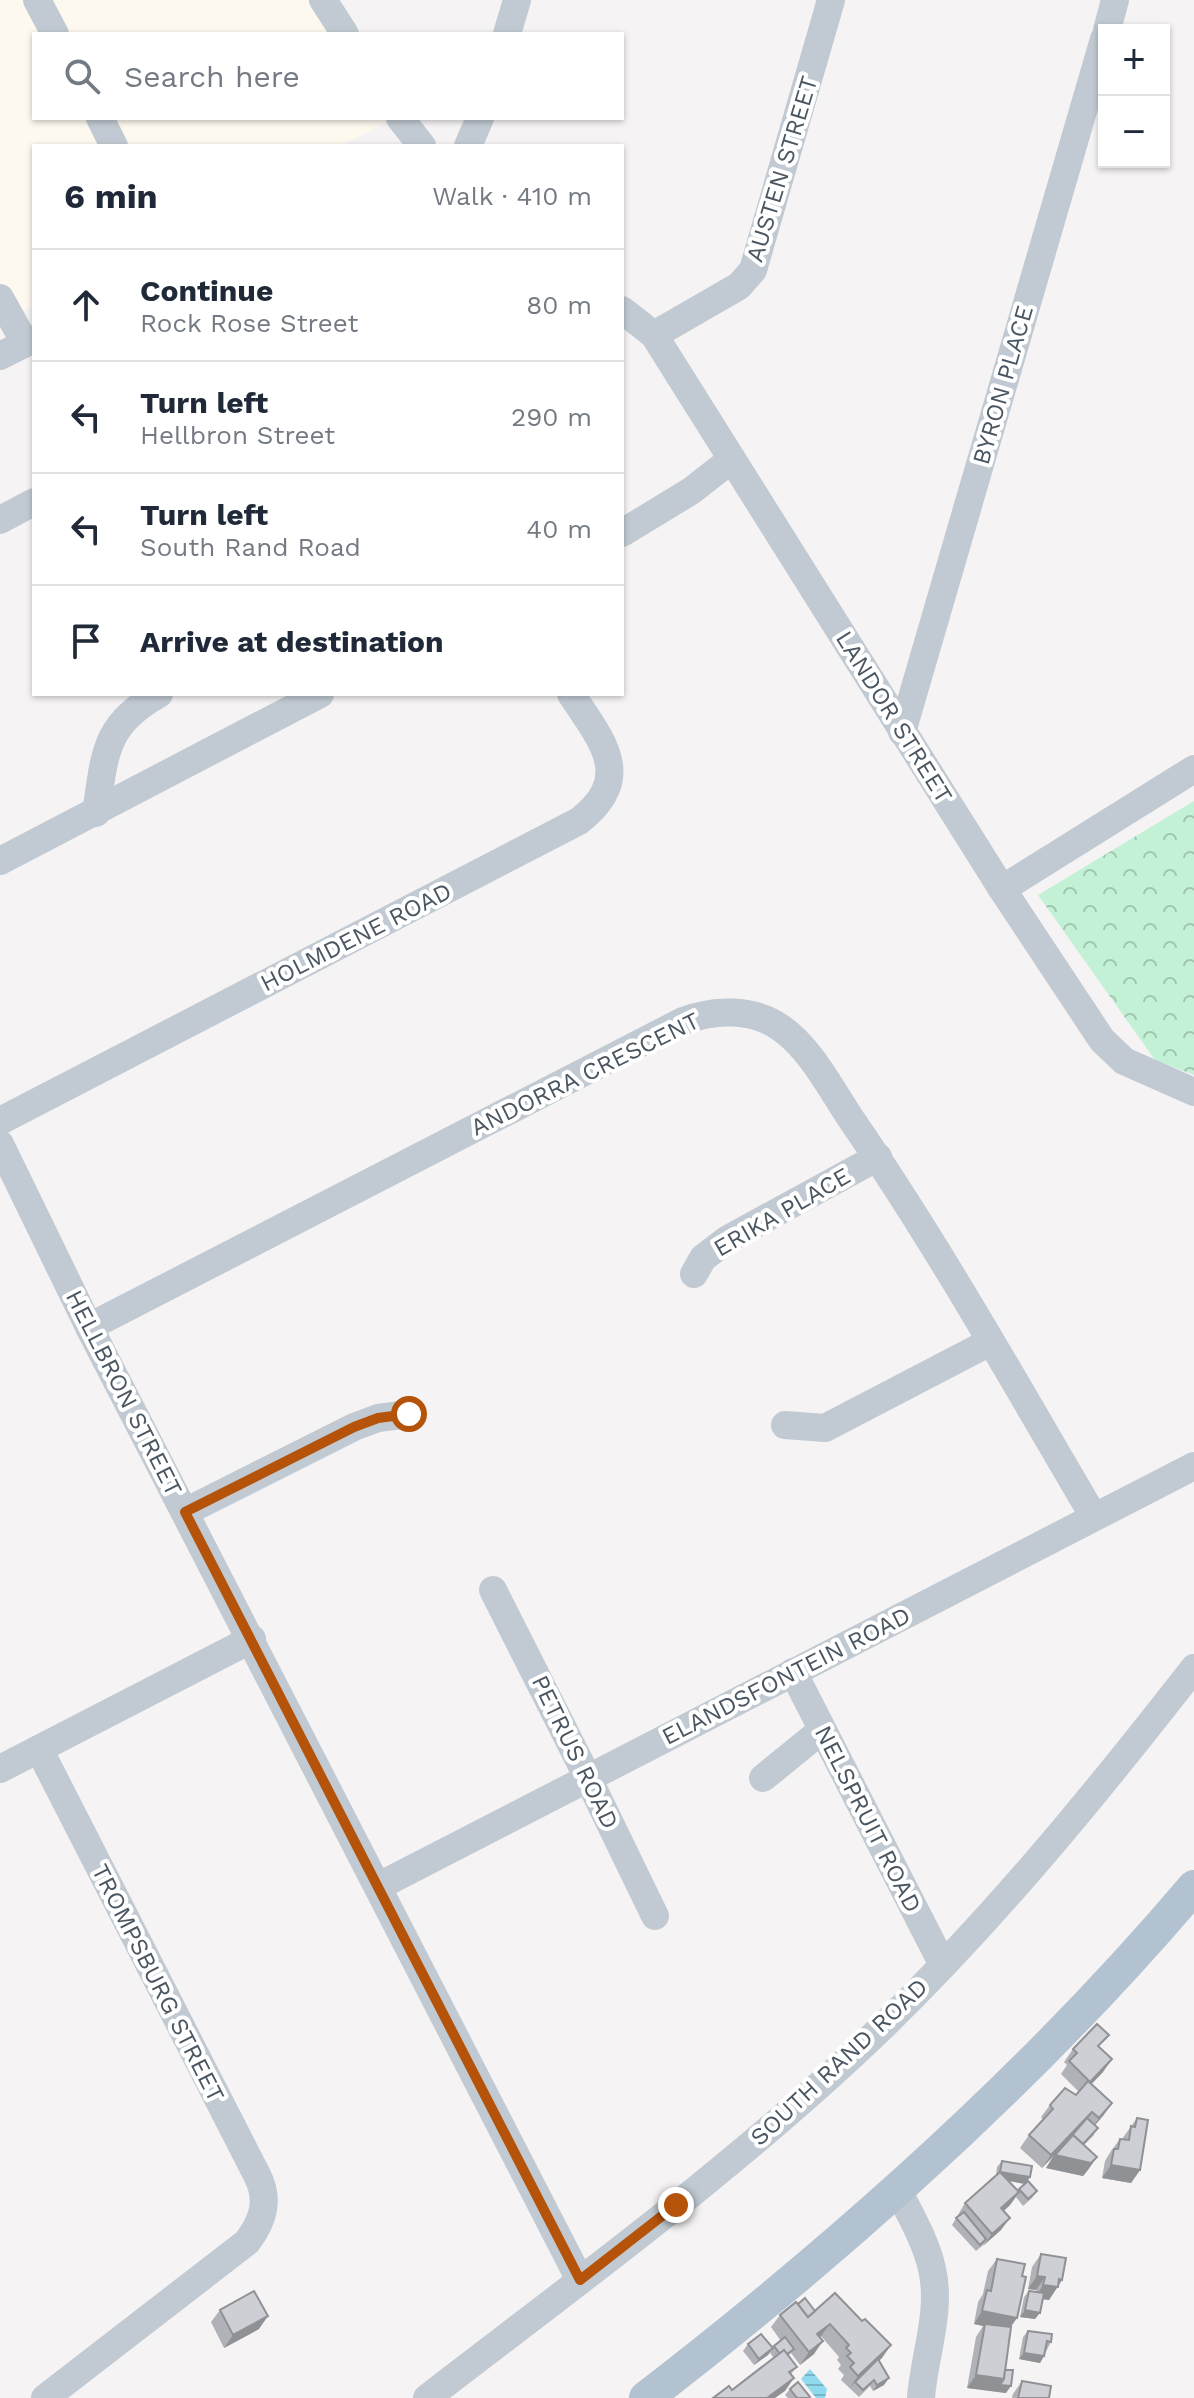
<!DOCTYPE html>
<html lang="en">
<head>
<meta charset="utf-8">
<style>
	body { margin:0; font-family:"Work Sans",sans-serif; background:#f6f6f7; color:#1f2937 }
	.controls { position:absolute; right:24px; top:24px; display:grid; overflow:hidden; border-radius:0px; box-shadow:0 2px 6px #0004 }
	.controls button { width:72px; height:72px; display:grid; place-items:center; padding:0; border:0; border-bottom:2px solid #e0e1e3; background:#fff; color:#1f2937; font:40px sans-serif }
	.stop { position:absolute; width:24px; height:24px; margin:-18px; border:6px solid #b45309; border-radius:50%; background:#fff }
	.stop.end { background:#b45309; border-color:#fff; box-shadow:0 2px 8px #0008 }
	.list { margin:0; padding:0; list-style:none }
	h2 { display:flex; justify-content:space-between; align-items:center; height:104px; margin:0; padding:0 32px; font-size:34px }
	h2 small { font-size:26px; font-weight:400; color:#747a83 }
	.list li { display:grid; grid-template-columns:52px 1fr auto; gap:24px; align-items:center; box-sizing:border-box; height:112px; padding:0 32px; border-top:2px solid #e0e1e3 }
	.list b { display:block; font-size:30px; white-space:nowrap }
	.list p { margin:0; font-size:26px; white-space:nowrap; color:#747a83 }
	.list em { font-size:26px; font-style:normal; color:#747a83 }
	.icon { flex:none; width:44px; height:44px; fill:none; stroke:currentColor; stroke-width:2; stroke-linecap:round; stroke-linejoin:round }
	.map { position:relative; flex:none; width:1194px; height:2398px; overflow:hidden }
	.search { position:absolute; background:#fff; box-shadow:0 2px 6px #0004; left:32px; top:32px; width:592px; height:88px; display:flex; align-items:center; gap:20px; box-sizing:border-box; padding:0 28px; border-radius:0px; color:#747a83; font-size:30px }
	.panel { position:absolute; background:#fff; box-shadow:0 2px 6px #0004; left:32px; top:144px; width:592px; height:552px; border-radius:0px }
	.map>svg:first-child { display:block }
	.commercial { fill:#fdf9ef }
	.park { fill:url(#park-crowns) }
	.water { fill:url(#water-rules) }
	.lines { fill:none; stroke-linecap:round; stroke-linejoin:round }
	.minor { stroke:#c1cad2; stroke-width:28 }
	.major { stroke:#b3c2d1; stroke-width:34 }
	.wall { fill:#b0b2b7; fill-rule:evenodd }
	.shaded-wall { fill:#909195 }
	.building { fill:#cdcfd5; stroke:#909195; stroke-width:2 }
	.route { stroke:#b45309; stroke-width:10 }
	.labels { text-anchor:middle; stroke-width:8; stroke-linejoin:round; paint-order:stroke }
	.street-label { font-size:24px; fill:#4a5661; stroke:#fff }
</style>
</head>
<body>
<div class="map">
<svg width="1194" height="2398" viewBox="0 0 1194 2398">
	<defs>
		<pattern id="park-crowns" width="20" height="18" patternUnits="userSpaceOnUse" patternTransform="scale(2)"><rect width="20" height="18" fill="#c3f1d5"/><path d="M2 6a3 3 0 1 1 6 0M12 15a3 3 0 1 1 6 0" fill="none" stroke="#a0c6b0"/></pattern>
		<pattern id="water-rules" width="6" height="5" patternUnits="userSpaceOnUse" patternTransform="scale(2)"><rect width="6" height="5" fill="#90daee"/><path d="M0 2.5h6" fill="none" stroke="#78b4c4"/></pattern>
	</defs>
	<rect width="100%" height="100%" fill="#f5f3f3"/>
	<polygon class="commercial" points="0,0 307,0 330,34 34,34 34,118 385,118 387,122 340,146 34,146 34,306 4,321 0,315"/>
	<polygon class="park" points="1194,801 1194,1075 1155,1060 1038,895"/>
	<polygon class="water" points="810,2369 827,2389 825,2398 816,2398 801,2379"/>
	<g class="lines">
		<g class="minor">
			<polyline points="37,0 55,34"/>
			<polyline points="323,0 345,34"/>
			<polyline points="1107,30 1115,0"/>
			<polyline points="507,34 517,0"/>
			<polyline points="100,118 114,146"/>
			<polyline points="400,118 422,146"/>
			<polyline points="468,146 480,118"/>
			<polyline points="0,298 25,343"/>
			<polyline points="622,310 654,335 1002,889 1102,1040 1124,1061 1194,1092"/>
			<polyline points="654,335 739,286 753,270 831,0"/>
			<polyline points="0,356 34,339"/>
			<polyline points="0,520 34,502"/>
			<polyline points="622,533 691,491 732,459"/>
			<polyline points="902,732 1104,39"/>
			<path d="M96,813c9,-58 7,-88 63,-119"/>
			<polyline points="0,861 320,694"/>
			<polyline points="1002,889 1194,769"/>
			<path d="M0,1121l579,-300c57,-44 22,-81 -8,-127"/>
			<polyline points="0,1144 89,1327 580,2280"/>
			<polyline points="694,1274 703,1258 728,1239 878,1157"/>
			<path d="M89,1327l594,-306c31,-12 70,-13 98,7 30,21 50,61 70,91 88,128 164,264 243,398"/>
			<polyline points="785,1425 825,1428 990,1342"/>
			<polyline points="185,1512 354,1427 378,1418 409,1414"/>
			<polyline points="493,1590 588,1778 655,1916"/>
			<polyline points="793,1672 943,1965"/>
			<path d="M39,1749l218,426c13,25 6,46 -10,67l-202,156"/>
			<polyline points="0,1769 252,1639"/>
			<polyline points="763,1778 822,1730"/>
			<polyline points="379,1886 1194,1466"/>
			<path d="M898,2190c12,25 28,51 34,79 10,42 -8,87 -11,129"/>
			<path d="M427,2398c153,-118 310,-232 450,-366 116,-112 218,-237 317,-364"/>
		</g>
		<path class="major" d="M646,2398c197,-152 387,-321 548,-511"/>
	</g>
	<g class="wall">
		<polygon points="1100,2048 1103,2072 1091,2084 1112,2103 1095,2125 1094,2135 1084,2145 1097,2157 1083,2176 1046,2168 1055,2155 1042,2168 1020,2148 1029,2135 1043,2120 1041,2117 1050,2105 1076,2095 1079,2092 1061,2074 1067,2065 1064,2062 1073,2049"/>
		<polygon points="1137,2118 1140,2170 1131,2183 1102,2178 1105,2161 1111,2151 1120,2139 1122,2139"/>
		<path d="M1002,2161l28,16 -4,6 11,8 -5,7 -9,8 -7,-9 -6,8 -6,6 -3,19 -25,21 -24,-26 13,-22 31,-28 1,-8zM1008,2181l17,3 -8,7z"/>
		<polygon points="1041,2254 1062,2280 1049,2300 1042,2299 1035,2319 1020,2317 1024,2297 1029,2291 1036,2292 1036,2290 1028,2289 1032,2267"/>
		<polygon points="997,2259 1011,2327 1005,2370 1006,2393 967,2388 976,2337 983,2326 974,2324 978,2302 983,2294 988,2271"/>
		<polygon points="798,2304 815,2311 882,2358 879,2360 884,2385 873,2391 870,2386 859,2397 841,2380 844,2375 838,2369 841,2365 837,2360 839,2357 821,2336 814,2354 800,2365 791,2353 788,2356 797,2367 791,2374 785,2391 732,2390 774,2358 770,2353 774,2346 781,2341 771,2327 780,2315"/>
		<polygon points="220,2310 259,2329 224,2348 211,2322"/>
		<polygon points="1028,2331 1051,2342 1040,2363 1019,2359 1023,2337"/>
		<polygon points="748,2344 773,2348 768,2355 754,2365 743,2351"/>
		<polygon points="1022,2381 1049,2398 1012,2398 1013,2394"/>
		<polygon points="790,2389 810,2398 788,2398 785,2395"/>
	</g>
	<g class="shaded-wall">
		<polygon points="1112,2059 1103,2072 1082,2094 1090,2082"/>
		<polygon points="1112,2103 1103,2116 1090,2131 1099,2118"/>
		<polygon points="1092,2112 1083,2125 1067,2140 1063,2146 1097,2157 1088,2170 1083,2176 1046,2168 1054,2155 1042,2168 1051,2155"/>
		<polygon points="1111,2165 1140,2170 1131,2183 1102,2178"/>
		<polygon points="1000,2172 1030,2177 1025,2184 995,2178"/>
		<polygon points="1019,2192 1010,2205 992,2221 1001,2208"/>
		<polygon points="1010,2218 1001,2230 983,2246 992,2234"/>
		<polygon points="1037,2276 1045,2277 1036,2290 1028,2289"/>
		<polygon points="1059,2279 1062,2280 1049,2300 1035,2298 1043,2285"/>
		<polygon points="1025,2310 1040,2313 1035,2319 1020,2317"/>
		<polygon points="982,2311 1017,2318 1008,2331 974,2324"/>
		<polygon points="268,2316 259,2329 224,2348 233,2335"/>
		<polygon points="830,2324 821,2336 809,2346 817,2334"/>
		<polygon points="823,2341 814,2354 800,2365 809,2352"/>
		<polygon points="891,2345 882,2358 856,2383 855,2382 849,2389 858,2376"/>
		<polygon points="773,2348 768,2355 754,2365 759,2359"/>
		<polygon points="1024,2353 1044,2356 1040,2363 1019,2359"/>
		<polygon points="976,2375 1004,2379 1011,2386 1006,2393 967,2388"/>
		<polygon points="794,2378 785,2391 775,2398 767,2398"/>
		<polygon points="889,2378 884,2385 873,2391 877,2385"/>
	</g>
	<g class="building">
		<polygon points="1097,2024 1109,2035 1098,2046 1112,2059 1090,2082 1069,2061 1077,2053 1073,2049"/>
		<polygon points="1088,2081 1112,2103 1099,2118 1092,2112 1051,2155 1029,2135 1053,2109 1050,2105 1065,2088 1076,2095"/>
		<polygon points="1087,2118 1098,2128 1083,2144 1073,2135 1068,2140"/>
		<polygon points="1137,2118 1148,2120 1140,2170 1111,2165 1114,2149 1118,2149 1120,2139 1129,2140 1131,2126 1135,2127"/>
		<polygon points="1073,2135 1097,2157 1091,2163 1055,2155"/>
		<polygon points="1002,2161 1032,2166 1030,2177 1000,2172"/>
		<polygon points="1000,2172 1019,2192 1001,2208 1010,2218 992,2234 965,2203"/>
		<polygon points="1028,2181 1037,2191 1028,2199 1019,2189"/>
		<polygon points="964,2212 986,2239 980,2245 956,2218"/>
		<polygon points="1041,2254 1066,2258 1062,2280 1059,2279 1058,2287 1043,2285 1045,2277 1037,2276"/>
		<polygon points="997,2259 1025,2264 1022,2276 1026,2277 1017,2318 982,2311 987,2290 991,2291"/>
		<polygon points="254,2291 268,2316 233,2335 220,2310"/>
		<polygon points="1029,2291 1044,2293 1040,2313 1025,2310"/>
		<polygon points="835,2293 862,2321 865,2319 891,2345 858,2376 850,2367 854,2363 847,2356 851,2353 846,2348 849,2345 830,2324 817,2334 823,2341 809,2352 780,2315 796,2302 808,2317"/>
		<polygon points="805,2298 815,2311 808,2317 798,2304"/>
		<polygon points="985,2324 1011,2327 1004,2379 976,2375"/>
		<polygon points="1028,2331 1052,2334 1051,2342 1047,2341 1044,2356 1024,2353"/>
		<polygon points="761,2334 773,2348 759,2359 748,2344"/>
		<polygon points="785,2337 794,2349 787,2354 784,2350 780,2354 774,2346"/>
		<polygon points="784,2350 797,2367 789,2372 794,2378 767,2398 713,2398 729,2386 732,2390"/>
		<polygon points="878,2359 889,2378 877,2385 874,2380 863,2390 855,2382"/>
		<polygon points="1005,2370 1013,2370 1011,2386 1000,2385 1004,2379"/>
		<polygon points="1022,2381 1051,2386 1049,2398 1018,2398"/>
		<polygon points="798,2382 810,2397 809,2398 797,2398 790,2389"/>
	</g>
	<g class="lines">
		<polyline class="route" points="409,1414 378,1418 354,1427 185,1512 580,2280 676,2205"/>
	</g>
	<g class="labels">
		<g class="street-label">
			<text transform="translate(782 169) rotate(-73)" y="8">AUSTEN STREET</text>
			<text transform="translate(1003 385) rotate(-74)" y="8">BYRON PLACE</text>
			<text transform="translate(894 717) rotate(58)" y="8">LANDOR STREET</text>
			<text transform="translate(356 937) rotate(-27)" y="8">HOLMDENE ROAD</text>
			<text transform="translate(585 1074) rotate(-26)" y="8">ANDORRA CRESCENT</text>
			<text transform="translate(782 1212) rotate(-30)" y="8">ERIKA PLACE</text>
			<text transform="translate(124 1393) rotate(63)" y="8">HELLBRON STREET</text>
			<text transform="translate(786 1676) rotate(-27)" y="8">ELANDSFONTEIN ROAD</text>
			<text transform="translate(575 1752) rotate(64)" y="8">PETRUS ROAD</text>
			<text transform="translate(868 1819) rotate(63)" y="8">NELSPRUIT ROAD</text>
			<text transform="translate(158 1983) rotate(63)" y="8">TROMPSBURG STREET</text>
			<text transform="translate(839 2062) rotate(-43)" y="8">SOUTH RAND ROAD</text>
		</g>
	</g>
</svg>
<div class="controls">
<button>+</button>
<button>−</button>
</div>
<div class="stop" style="left:409px;top:1414px"></div>
<div class="stop end" style="left:676px;top:2205px"></div>
<div class="search"><svg class="icon" aria-label="search" viewBox="0 0 24 24"><circle cx="10" cy="10" r="6"/><path d="M15 15l6 6"/></svg>Search here</div>
<section class="panel">
<h2>6 min<small>Walk · 410 m</small></h2>
<ul class="list">
<li><svg class="icon" aria-label="ahead" viewBox="0 0 24 24"><path d="M12 20V5M6 11l6-6 6 6"/></svg><div><b>Continue</b><p>Rock Rose Street</p></div><em>80 m</em></li>
<li><svg class="icon" aria-label="left" viewBox="0 0 24 24"><path d="M17 20v-9H6M10 6l-5 5 5 5"/></svg><div><b>Turn left</b><p>Hellbron Street</p></div><em>290 m</em></li>
<li><svg class="icon" aria-label="left" viewBox="0 0 24 24"><path d="M17 20v-9H6M10 6l-5 5 5 5"/></svg><div><b>Turn left</b><p>South Rand Road</p></div><em>40 m</em></li>
<li><svg class="icon" aria-label="arrive" viewBox="0 0 24 24"><path d="M6 21V4h12l-3 4 3 4H6"/></svg><div><b>Arrive at destination</b></div></li>
</ul>
</section>
</div>
</body>
</html>
